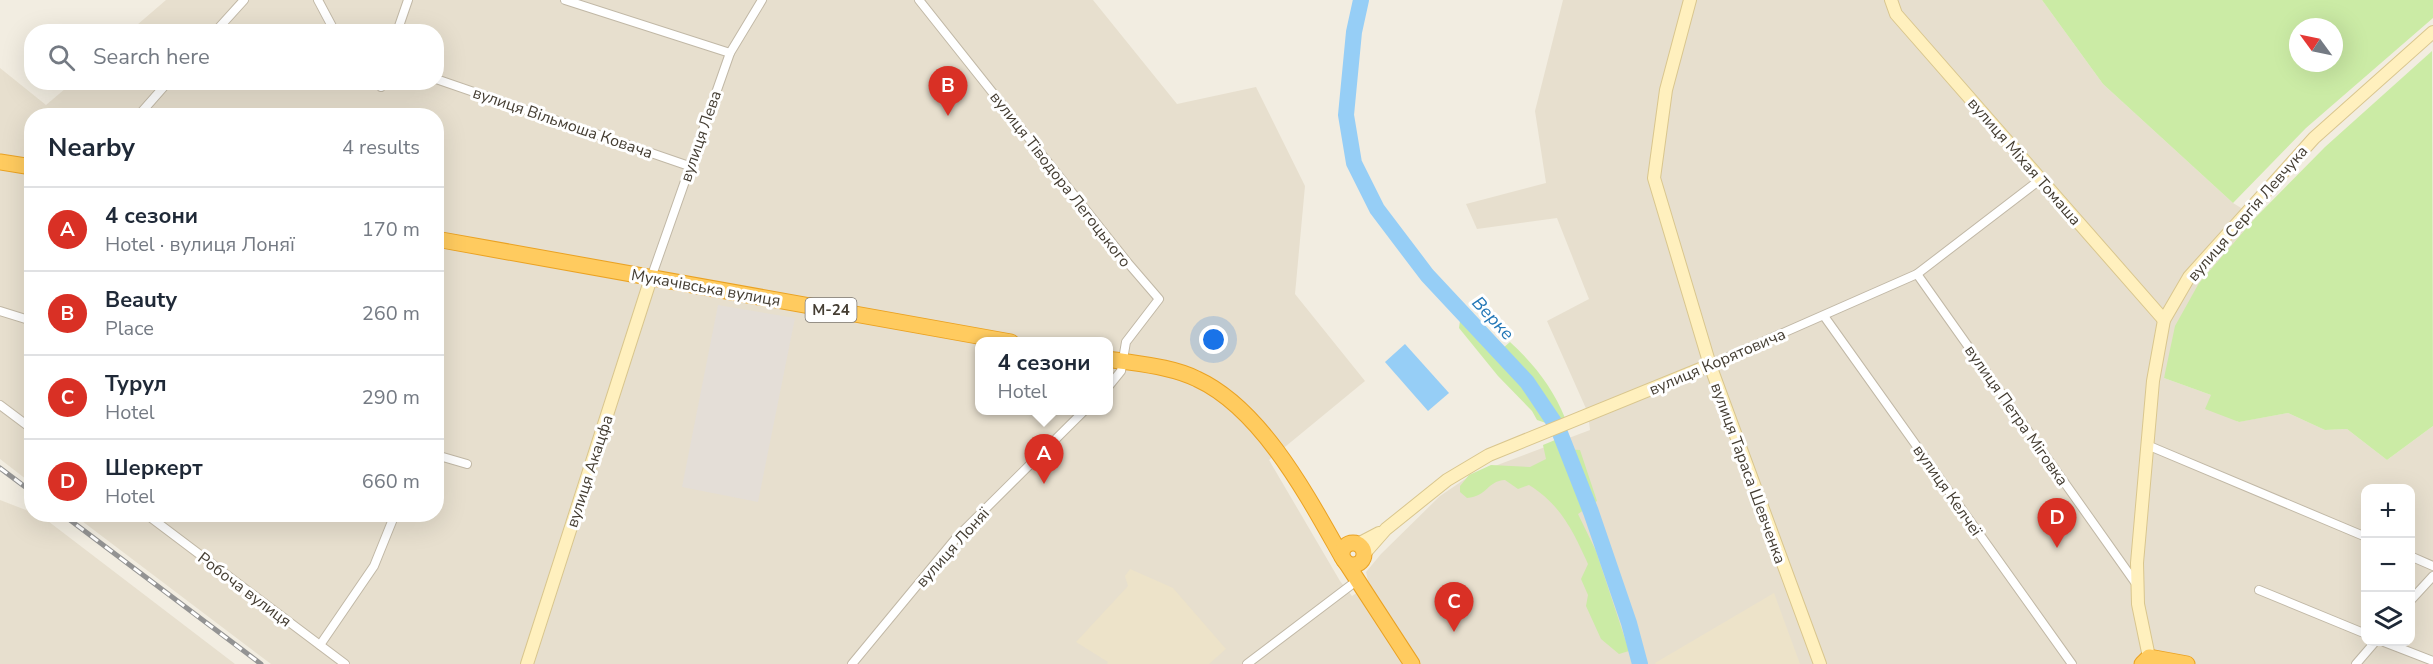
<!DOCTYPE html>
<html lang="en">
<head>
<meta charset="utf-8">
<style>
	body { margin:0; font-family:"Nunito Sans",sans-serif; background:#f6f6f7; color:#1f2937 }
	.controls { position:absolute; right:18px; bottom:18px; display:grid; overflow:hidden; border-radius:12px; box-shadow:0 6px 24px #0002 }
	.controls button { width:54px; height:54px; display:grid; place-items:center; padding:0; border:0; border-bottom:2px solid #e0e1e3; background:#fff; color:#1f2937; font:30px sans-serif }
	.compass { position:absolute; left:2289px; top:18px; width:54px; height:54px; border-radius:50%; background:#fff; box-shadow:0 6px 24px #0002; rotate:303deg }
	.you { position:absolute; left:1214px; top:340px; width:21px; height:21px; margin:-15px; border:4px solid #fff; border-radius:50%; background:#1a73e8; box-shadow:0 0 0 9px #1a73e833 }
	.badge { display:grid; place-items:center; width:39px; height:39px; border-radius:50%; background:#d93025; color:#fff; font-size:20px; font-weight:700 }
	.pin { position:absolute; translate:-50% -50px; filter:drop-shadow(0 2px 3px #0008) }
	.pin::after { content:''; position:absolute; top:32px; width:21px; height:18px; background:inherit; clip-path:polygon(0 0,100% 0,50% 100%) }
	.popup { position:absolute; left:975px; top:337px; width:138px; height:78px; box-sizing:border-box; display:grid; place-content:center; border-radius:12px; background:#fff; filter:drop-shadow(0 2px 4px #0005); font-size:20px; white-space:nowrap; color:#747a83 }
	.popup b { font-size:22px; color:#1f2937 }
	.popup::after { content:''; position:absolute; left:50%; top:100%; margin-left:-12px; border:12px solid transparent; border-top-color:#fff }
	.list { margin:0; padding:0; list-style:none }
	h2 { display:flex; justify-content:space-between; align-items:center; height:78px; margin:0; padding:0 24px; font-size:26px }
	h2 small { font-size:20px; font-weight:400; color:#747a83 }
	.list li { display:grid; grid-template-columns:39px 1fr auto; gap:18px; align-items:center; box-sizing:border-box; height:84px; padding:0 24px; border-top:2px solid #e0e1e3 }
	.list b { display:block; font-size:22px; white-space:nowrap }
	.list p { margin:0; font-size:20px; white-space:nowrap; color:#747a83 }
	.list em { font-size:20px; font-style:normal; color:#747a83 }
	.icon { flex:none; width:33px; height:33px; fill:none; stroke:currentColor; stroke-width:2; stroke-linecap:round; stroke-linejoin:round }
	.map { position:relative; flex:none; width:2433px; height:664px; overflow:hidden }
	.search { position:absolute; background:#fff; box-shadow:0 6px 24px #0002; left:24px; top:24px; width:420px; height:66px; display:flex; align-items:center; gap:15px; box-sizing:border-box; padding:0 21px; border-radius:24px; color:#747a83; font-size:22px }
	.panel { position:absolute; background:#fff; box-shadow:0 6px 24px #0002; left:24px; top:108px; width:420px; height:414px; border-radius:24px }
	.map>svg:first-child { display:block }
	.residential { fill:#e7dfce; fill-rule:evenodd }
	.industrial { fill:#e4ded7 }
	.education { fill:#ede3c9 }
	.green { fill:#cbeba5; fill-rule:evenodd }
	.water { fill:#96cef6 }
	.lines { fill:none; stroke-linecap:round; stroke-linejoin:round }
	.river { stroke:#96cef6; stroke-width:16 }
	.street-casing { stroke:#c1b8a6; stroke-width:10 }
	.secondary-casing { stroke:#d9c68e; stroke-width:14 }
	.highway-casing { stroke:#eaa223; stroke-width:17 }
	.street { stroke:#fff; stroke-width:8 }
	.secondary { stroke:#fff0be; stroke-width:12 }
	.highway { stroke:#ffcb5f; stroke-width:15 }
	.rail-casing { stroke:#939393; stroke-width:5 }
	.rail { stroke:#fff; stroke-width:3; stroke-dasharray:9; stroke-linecap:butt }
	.labels { text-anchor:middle; stroke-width:6; stroke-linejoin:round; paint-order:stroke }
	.shield { fill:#fff; stroke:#7c7770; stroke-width:1.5 }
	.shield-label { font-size:15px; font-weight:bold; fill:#443d32 }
	.street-label { font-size:16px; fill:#443d32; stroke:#fff }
	.water-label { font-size:18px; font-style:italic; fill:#2377b7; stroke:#fff }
</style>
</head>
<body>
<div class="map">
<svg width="2433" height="664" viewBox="0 0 2433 664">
	<rect width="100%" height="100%" fill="#f2ede1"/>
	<g class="residential">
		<path d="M166,0h927l84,104 79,-17 49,99 -10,108 70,87 -96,79 71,121 12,15 17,-11 -3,-13 15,-18 59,-58 31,-21 119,-45 -2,-17 -41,-92 42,-22 -32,-81 -80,11 -11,-25 80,-21 -11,-72 28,-111h479l61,84 130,119 23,14 -57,66 -35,95 47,17 27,27 50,-9 37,17 22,-1 40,31 46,-34v238h-2162l-197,-149 362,-1v-398h-404l-1,367 -31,-24v-391l46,37 26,-22 364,-1v-50l-306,-1zM980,342h128v68h-128zM2366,488h44v154h-44z"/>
		<polygon points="0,500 31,512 32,514 40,515 235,664 0,664"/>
	</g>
	<polygon class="industrial" points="718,305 795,318 758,502 682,487"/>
	<g class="education">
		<polygon points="1130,569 1173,588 1226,649 1209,664 1107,664 1108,662 1076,642 1128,586 1125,576"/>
		<polygon points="1774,593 1800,664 1656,664 1655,663"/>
	</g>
	<g class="green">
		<path d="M2042,0h391v18l-127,110 -73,75 -130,-119zM2298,27h36v36h-36z"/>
		<polygon points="2432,51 2433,426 2387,460 2347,429 2325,430 2288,413 2239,422 2205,409 2211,395 2164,378 2175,326 2199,283 2256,217 2325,147"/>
		<path d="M1460,321l36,33 14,-12c24,22 43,46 55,76l-16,6 -12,-4 -5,-9 -34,-35 -39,-48z"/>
		<path d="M1555,440l8,9 17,1 17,51 -19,13 18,37 33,100 -10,3 -18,-15 -15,-33 2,-11 -7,-16 7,-15c-15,-33 -27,-59 -59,-79l-11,4 -13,-9c-18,1 -17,16 -38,18l-7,-6v-6l9,-11 22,-10 39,2 16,-8 -3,-14z"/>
	</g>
	<polygon class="water" points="1405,344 1449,393 1428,411 1385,362"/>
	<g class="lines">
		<polyline class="river" points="1361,0 1354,32 1346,115 1354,163 1377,209 1427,275 1527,382 1558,428 1591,512 1629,623 1640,664"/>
		<defs>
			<g id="street">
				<polyline points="318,0 335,32"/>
				<polyline points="565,0 730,53"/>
				<polyline points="919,0 1128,263 1159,299 1126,342 1121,371 1108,387"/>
				<polyline points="215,32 244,0"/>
				<polyline points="397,32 408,0"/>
				<polyline points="436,79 689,166"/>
				<polyline points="381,87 382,82"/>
				<polyline points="138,116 168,82"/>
				<polyline points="1917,274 2137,585"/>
				<polyline points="651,278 730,53 762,0"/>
				<polyline points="0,311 32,321"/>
				<polyline points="1824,316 2072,664"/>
				<polyline points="1710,365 1917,274 2041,179"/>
				<polyline points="0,405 32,429"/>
				<polyline points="2147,445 2366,537"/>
				<polyline points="436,455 467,464"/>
				<polyline points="146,514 345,664"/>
				<polyline points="2410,556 2433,566"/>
				<polyline points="2259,590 2366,634"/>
				<polyline points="2410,601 2433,576"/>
				<polyline points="2384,642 2433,661"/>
				<polyline points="320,645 374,566 395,514"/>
				<polyline points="852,664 957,537 1085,410"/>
				<polyline points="1247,664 1359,579"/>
				<polyline points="2356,664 2375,642"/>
			</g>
			<g id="secondary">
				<polyline points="1690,0 1666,90 1654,178 1710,365 1820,664"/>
				<polyline points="1891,0 1896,14 2164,320"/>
				<polyline points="1358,544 1379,533"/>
				<polyline points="1364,554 1386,529 1447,480 1489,455 1710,365"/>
				<polyline points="2149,657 2138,604 2137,563 2153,381 2164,320 2189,277 2314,138 2433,32"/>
				<polyline points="527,664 651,278"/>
			</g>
			<g id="highway">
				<polyline points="0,162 32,167"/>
				<polyline points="436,239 1011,342"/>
				<path d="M1108,359c29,5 63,7 89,20 65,30 111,118 145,178"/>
				<circle cx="1353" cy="554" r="11"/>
				<polyline points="1345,561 1412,664"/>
				<polyline points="2142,664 2149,657 2187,664"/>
			</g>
		</defs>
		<use href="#street" class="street-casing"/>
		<use href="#secondary" class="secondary-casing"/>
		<use href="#highway" class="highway-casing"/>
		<use href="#street" class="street"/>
		<use href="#secondary" class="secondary"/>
		<use href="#highway" class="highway"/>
		<defs>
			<g id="rail">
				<polyline points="0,468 32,492"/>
				<polyline points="62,514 261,664"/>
			</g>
		</defs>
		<use href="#rail" class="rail-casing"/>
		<use href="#rail" class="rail"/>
	</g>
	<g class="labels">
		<rect class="shield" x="805.5" y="298" width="51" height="24" rx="4.5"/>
		<g class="shield-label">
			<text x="831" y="315">М-24</text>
		</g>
		<g class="street-label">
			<text transform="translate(563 122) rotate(19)" y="6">вулиця Вільмоша Ковача</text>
			<text transform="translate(700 136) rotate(-71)" y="6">вулиця Лева</text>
			<text transform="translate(2025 161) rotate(49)" y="6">вулиця Міхая Томаша</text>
			<text transform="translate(1061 179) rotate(52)" y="6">вулиця Тіводора Легоцького</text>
			<text transform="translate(2247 213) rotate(-49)" y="6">вулиця Сергія Левчука</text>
			<text transform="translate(706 287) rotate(10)" y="6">Мукачівська вулиця</text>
			<text transform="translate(1717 361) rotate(-23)" y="6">вулиця Корятовича</text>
			<text transform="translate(2017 415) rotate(55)" y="6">вулиця Петра Міговка</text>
			<text transform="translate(589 471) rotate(-72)" y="6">вулиця Акацфа</text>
			<text transform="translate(1749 473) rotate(70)" y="6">вулиця Тараса Шевченка</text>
			<text transform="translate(1948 490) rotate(55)" y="6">вулиця Келчеї</text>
			<text transform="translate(952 547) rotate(-48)" y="6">вулиця Лоняї</text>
			<text transform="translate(245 589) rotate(37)" y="6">Робоча вулиця</text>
		</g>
		<g class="water-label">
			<text transform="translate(1493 318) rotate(47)" y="6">Верке</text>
		</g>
	</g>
</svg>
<div class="controls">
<button>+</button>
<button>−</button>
<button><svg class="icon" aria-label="layers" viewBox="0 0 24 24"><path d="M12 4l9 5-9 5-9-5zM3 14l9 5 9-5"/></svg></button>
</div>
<svg class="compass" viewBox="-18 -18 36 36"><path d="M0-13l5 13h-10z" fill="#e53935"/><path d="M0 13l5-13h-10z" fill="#747a83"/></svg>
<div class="you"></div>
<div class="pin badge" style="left:1044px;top:484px">A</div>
<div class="popup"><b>4 сезони</b>Hotel</div>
<div class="pin badge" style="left:948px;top:116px">B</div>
<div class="pin badge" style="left:1454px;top:632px">C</div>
<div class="pin badge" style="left:2057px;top:548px">D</div>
<div class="search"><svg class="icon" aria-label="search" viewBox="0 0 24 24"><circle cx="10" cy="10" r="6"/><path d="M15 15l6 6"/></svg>Search here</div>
<section class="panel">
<h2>Nearby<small>4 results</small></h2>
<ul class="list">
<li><span class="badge">A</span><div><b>4 сезони</b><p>Hotel · вулиця Лоняї</p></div><em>170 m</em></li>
<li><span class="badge">B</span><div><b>Beauty</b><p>Place</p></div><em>260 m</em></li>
<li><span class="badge">C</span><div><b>Турул</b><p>Hotel</p></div><em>290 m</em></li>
<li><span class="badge">D</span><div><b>Шеркерт</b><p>Hotel</p></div><em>660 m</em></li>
</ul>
</section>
</div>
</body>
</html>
